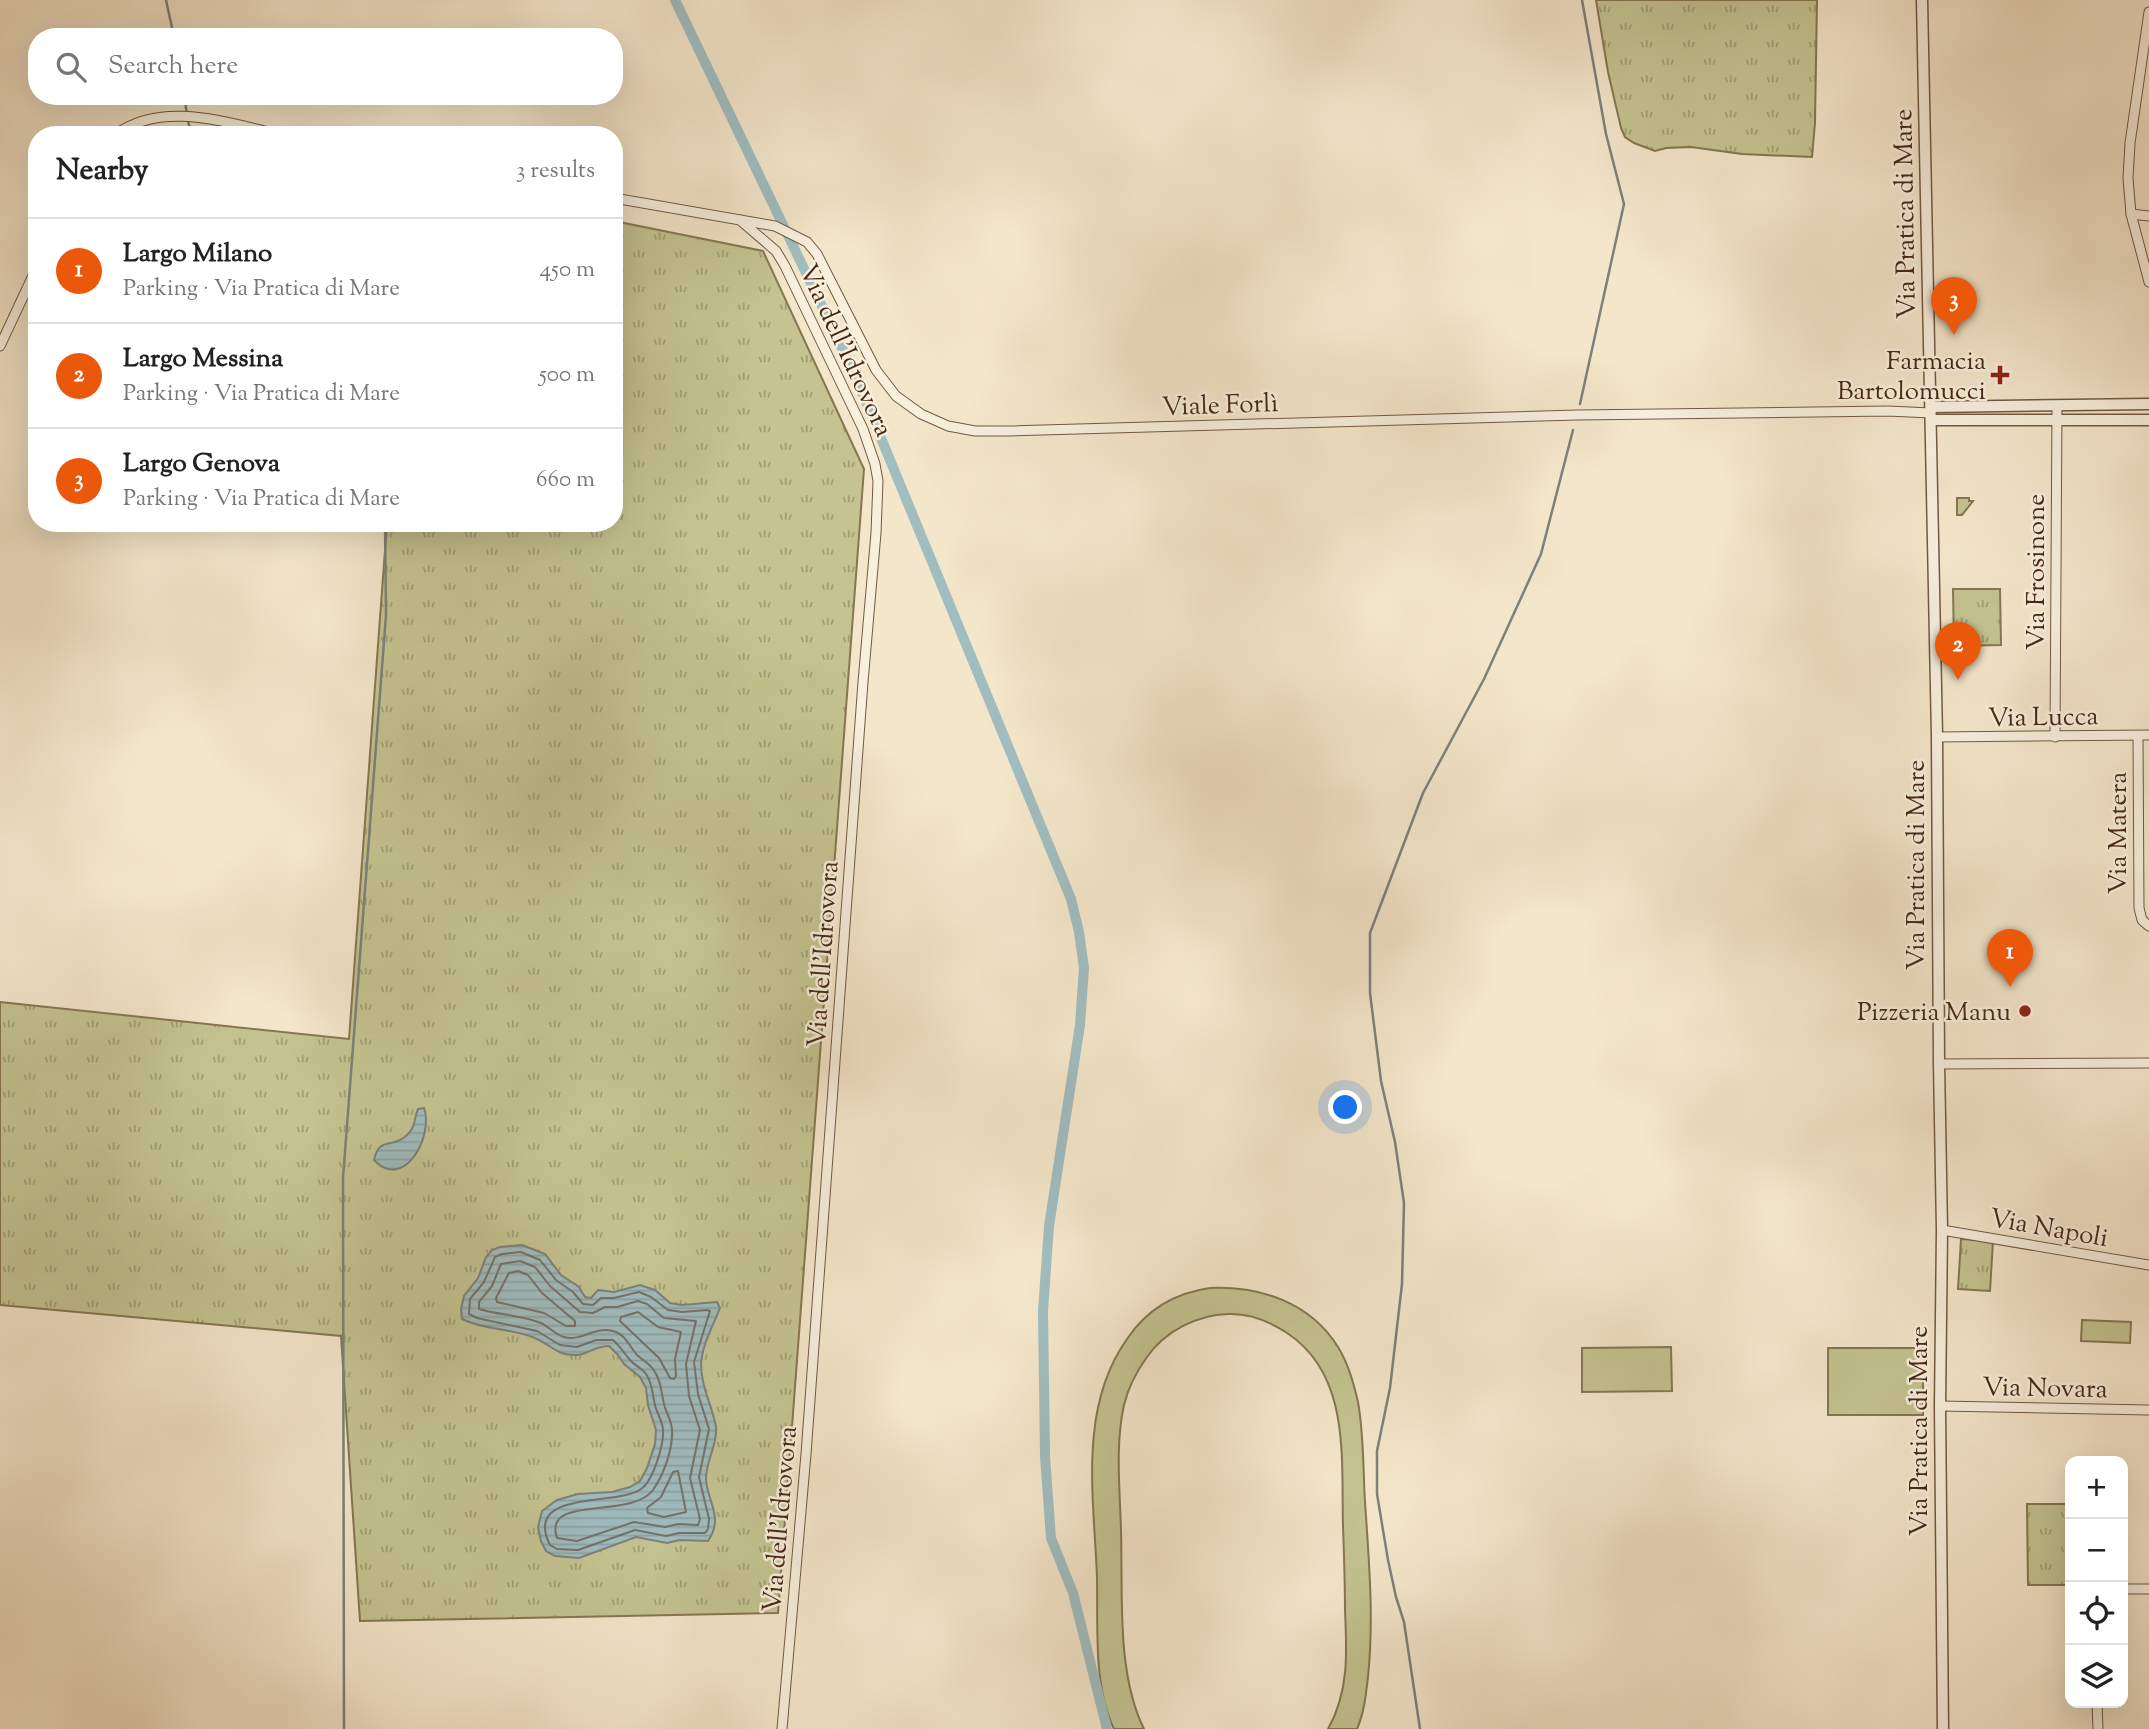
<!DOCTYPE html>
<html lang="en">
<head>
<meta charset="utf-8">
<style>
	body { margin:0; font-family:"Sorts Mill Goudy",serif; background:#f6f6f6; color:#222 }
	.controls { position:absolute; right:21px; bottom:21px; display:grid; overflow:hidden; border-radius:14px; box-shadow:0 7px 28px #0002 }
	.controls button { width:63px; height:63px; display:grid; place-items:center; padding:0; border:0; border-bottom:2px solid #e0e0e0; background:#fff; color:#222; font:35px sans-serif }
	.you { position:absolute; left:1346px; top:1108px; width:24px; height:24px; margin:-18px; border:5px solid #fff; border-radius:50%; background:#1a73e8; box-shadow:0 0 0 10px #1a73e833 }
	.badge { display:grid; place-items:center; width:46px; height:46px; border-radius:50%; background:#ea580c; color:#fff; font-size:23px; font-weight:700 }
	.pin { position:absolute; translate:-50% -58px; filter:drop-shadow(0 2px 4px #0008) }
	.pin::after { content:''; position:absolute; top:37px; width:24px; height:21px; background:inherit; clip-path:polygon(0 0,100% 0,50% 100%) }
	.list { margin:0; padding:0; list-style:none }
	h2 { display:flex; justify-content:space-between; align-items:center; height:91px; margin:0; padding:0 28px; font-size:30px }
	h2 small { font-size:23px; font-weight:400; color:#767676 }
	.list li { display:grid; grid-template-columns:46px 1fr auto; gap:21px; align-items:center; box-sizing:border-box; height:105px; padding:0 28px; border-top:2px solid #e0e0e0 }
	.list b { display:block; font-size:26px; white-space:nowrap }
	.list p { margin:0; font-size:23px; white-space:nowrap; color:#767676 }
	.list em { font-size:23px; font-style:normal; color:#767676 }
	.icon { flex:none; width:38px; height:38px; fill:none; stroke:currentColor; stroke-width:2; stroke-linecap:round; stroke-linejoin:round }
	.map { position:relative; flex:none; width:2149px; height:1729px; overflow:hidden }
	.search { position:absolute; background:#fff; box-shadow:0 7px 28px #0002; left:28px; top:28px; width:595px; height:77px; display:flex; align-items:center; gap:18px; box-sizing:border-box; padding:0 24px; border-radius:28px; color:#767676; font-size:26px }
	.panel { position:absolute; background:#fff; box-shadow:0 7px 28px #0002; left:28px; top:126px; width:595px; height:406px; border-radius:28px }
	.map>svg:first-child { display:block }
	.grass { fill:url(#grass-tufts); stroke:#867652; stroke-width:2 }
	.green { fill:#c4c391; stroke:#867652; stroke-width:2 }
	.water { fill:url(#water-rules); stroke:#7c817b; stroke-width:2 }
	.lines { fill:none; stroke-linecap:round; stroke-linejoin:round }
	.shore { stroke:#74726a; stroke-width:2 }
	.stream { stroke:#7c817b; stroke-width:2.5 }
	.canal { stroke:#a0bdc0; stroke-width:10 }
	.minor-casing { stroke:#725842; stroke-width:11 }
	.tertiary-casing { stroke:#725842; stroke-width:13 }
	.minor { stroke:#f8efdd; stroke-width:9 }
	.tertiary { stroke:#f8efdd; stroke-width:10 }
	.poi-dot { fill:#8f2418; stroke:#f8efdd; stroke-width:2.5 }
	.labels { text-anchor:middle; stroke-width:5; stroke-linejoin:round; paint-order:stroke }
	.street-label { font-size:26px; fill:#472814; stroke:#f8efdd }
	.poi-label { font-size:26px; fill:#472814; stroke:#f8efdd; text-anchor:end }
</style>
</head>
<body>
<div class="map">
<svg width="2149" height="1729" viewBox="0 0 2149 1729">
	<defs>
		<pattern id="grass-tufts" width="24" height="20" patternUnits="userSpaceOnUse" patternTransform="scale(1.75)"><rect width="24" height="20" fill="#c4c391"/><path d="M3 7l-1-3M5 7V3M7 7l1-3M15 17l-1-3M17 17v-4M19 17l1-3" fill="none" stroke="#a19e75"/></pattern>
		<pattern id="water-rules" width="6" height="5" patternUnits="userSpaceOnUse" patternTransform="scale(1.75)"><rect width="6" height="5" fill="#a0bdc0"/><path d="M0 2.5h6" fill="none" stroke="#8ba2a4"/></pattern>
	</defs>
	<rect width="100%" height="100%" fill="#f4e6ca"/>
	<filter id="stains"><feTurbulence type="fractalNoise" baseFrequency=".00286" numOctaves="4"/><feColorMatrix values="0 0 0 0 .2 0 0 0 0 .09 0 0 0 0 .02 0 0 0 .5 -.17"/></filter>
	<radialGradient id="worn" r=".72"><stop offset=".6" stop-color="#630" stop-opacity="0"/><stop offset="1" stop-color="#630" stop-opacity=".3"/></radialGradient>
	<g class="grass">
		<polygon points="1596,0 1817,0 1815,123 1812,157 1742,154 1691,147 1666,148 1655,151 1634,143 1625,137 1621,128 1608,72"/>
		<polygon points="614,221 763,251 864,469 778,1613 360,1621 341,1336 0,1305 0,1002 349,1039 387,523 614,523"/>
		<polygon points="1957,498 1969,498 1969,501 1973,501 1962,515 1957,515"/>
		<polygon points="1953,589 2000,589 2001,645 1954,646"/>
		<polygon points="1961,1239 1993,1241 1990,1291 1958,1289"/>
		<polygon points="2027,1504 2070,1504 2070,1585 2028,1585"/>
	</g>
	<g class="green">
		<path d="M1210,1288c50,-2 100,14 128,59 10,16 16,37 20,55 6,33 5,67 7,100 4,59 9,117 3,175 -2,18 -4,36 -11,52h-29c21,-37 19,-77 17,-118 0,-28 -1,-57 -2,-85 -2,-67 8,-151 -56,-193 -18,-12 -37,-20 -59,-19 -31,1 -63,17 -81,43 -10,14 -19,31 -23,48 -9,40 -4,85 -3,126 2,62 -5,141 23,198h-30c-21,-43 -16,-105 -17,-152 -3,-80 -19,-169 30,-238 20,-30 47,-46 83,-51z"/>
		<polygon points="2082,1320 2131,1322 2130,1343 2081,1341"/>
		<polygon points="1671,1347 1672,1391 1582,1392 1582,1348"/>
		<rect x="1828" y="1348" width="95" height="67"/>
	</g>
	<g class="water">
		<path d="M424,1108c10,28 -20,84 -50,52 5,-24 19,-11 33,-25 9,-8 7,-17 11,-26z"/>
		<path d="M522,1245l23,9 16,21 18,12 6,10 6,1 7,-8 16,2 26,-7 15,5 15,13 12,2 35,-3 3,6c-7,18 -18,37 -19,56 0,23 11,41 15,63 2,17 -11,36 -10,53 2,23 18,38 2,61l-28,-1 -13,3 -31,-6 -57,21 -24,-2 -9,-5 -5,-10 -3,-14 4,-16 15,-11 21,-6 34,-2 18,-5 10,-6 7,-13 8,-24 1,-14 -8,-25 -2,-17 -6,-11 -16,-13 -6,-9 -9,-9c-14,0 -21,8 -32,9 -19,1 -25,-9 -40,-16 -23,-11 -51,-8 -75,-20l-1,-10 3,-13 14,-18 8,-21 6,-7 8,-3z"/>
	</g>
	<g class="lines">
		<g class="shore">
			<path d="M521,1252l19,8 16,20 17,12 10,12 10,1 8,-7h13l25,-6 12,5 17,13 14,2 25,-2 3,1 -16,51 4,32 11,35 -10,48 10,42 -1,10 -3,4h-26l-13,3 -31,-6 -57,20 -21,-1 -7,-4c-28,-56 66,-38 91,-56 12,-8 23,-44 22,-59 0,-8 -6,-16 -8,-25 -3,-11 -2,-21 -9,-31 -4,-6 -11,-8 -16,-14 -6,-7 -10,-14 -17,-20h-17l-19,7 -17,-2 -23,-14 -60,-13 -8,-4 1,-15 14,-17 11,-25 7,-3z"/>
			<path d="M520,1261l15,6 15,19 30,26 13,1 12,-6h12l21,-6 9,3 17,14 32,3 -10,43 3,32 11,34 -10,48 10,41 -2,6 -20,-1 -13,3 -31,-5 -57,19 -20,-3c-15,-44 74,-18 96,-48 11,-16 20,-41 19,-60 0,-9 -6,-17 -8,-26 -3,-13 -3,-24 -11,-35 -4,-6 -11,-9 -16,-14 -7,-8 -11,-19 -21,-23 -19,-8 -34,10 -52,5 -8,-2 -15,-10 -23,-14 -19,-8 -43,-8 -62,-14v-7l13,-16 9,-22z"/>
			<polygon points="518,1271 528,1275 542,1293 575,1321 575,1326 566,1326 544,1313 497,1302 496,1298 509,1273"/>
			<polygon points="638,1312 658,1327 681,1332 675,1359 676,1376 674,1379 670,1378 659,1358 620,1321 621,1317"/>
			<polygon points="678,1471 686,1512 664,1517 648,1513 647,1508 661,1497 673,1472"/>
		</g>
		<g class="stream">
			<polyline points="166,0 174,37"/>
			<polyline points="184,96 187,114"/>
			<polyline points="188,120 191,135"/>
			<polyline points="1580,404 1624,204 1606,134 1582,0"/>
			<polyline points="344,1729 343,1178 386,615 385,523"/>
			<polyline points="1420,1729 1404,1622 1396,1597 1388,1560 1377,1494 1377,1451 1390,1388 1402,1284 1404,1203 1395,1142 1381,1081 1370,993 1370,933 1423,793 1484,679 1541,554 1573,430"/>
		</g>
		<polyline class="canal" points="675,0 855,375 1071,899 1079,932 1084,968 1080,1025 1049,1226 1043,1311 1045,1456 1051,1538 1073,1593 1107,1729"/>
		<defs>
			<g id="minor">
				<polyline points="2149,12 2130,143 2128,178 2131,214 2149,282"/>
				<path d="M115,135c48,-36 115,-11 168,0"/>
				<polyline points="614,198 775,226 807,242 817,254 876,370 896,396 921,414 948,426 975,431 1010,431 1577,415 1888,411 1931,413"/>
				<polyline points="2131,214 2149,216"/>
				<polyline points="740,220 776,251 785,266 863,429 875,464 878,481 876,533 863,682 806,1454 782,1729"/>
				<polyline points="0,346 37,267"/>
				<polyline points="2138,736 2139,908 2142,920 2149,926"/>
				<polyline points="1937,737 2149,735"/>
				<polyline points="2055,737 2057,406"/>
				<polyline points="1939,1064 2149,1063"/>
				<polyline points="1942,1230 2149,1265"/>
				<polyline points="1940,1406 2149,1410"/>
				<polyline points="2123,1589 2149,1589"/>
				<polyline points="2097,1703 2098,1729"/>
			</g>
			<g id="tertiary">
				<polyline points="1922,0 1937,737 1939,1064 1942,1230 1940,1406 1943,1729"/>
				<polyline points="1931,407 2149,404"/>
				<polyline points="1932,420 2149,420"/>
			</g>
		</defs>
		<use href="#minor" class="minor-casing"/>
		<use href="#tertiary" class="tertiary-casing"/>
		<use href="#minor" class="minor"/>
		<use href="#tertiary" class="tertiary"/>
	</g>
	<g class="poi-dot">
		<path d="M1996.5 364.5h7v7h7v7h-7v7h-7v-7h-7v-7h7z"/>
		<circle cx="2025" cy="1011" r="7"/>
	</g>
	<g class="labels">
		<g class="street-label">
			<text transform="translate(1904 214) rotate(-91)" y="9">Via Pratica di Mare</text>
			<text transform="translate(847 350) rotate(65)" y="9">Via dell'Idrovora</text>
			<text transform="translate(1220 404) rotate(-2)" y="9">Viale Forlì</text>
			<text transform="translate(2035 572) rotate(-90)" y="9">Via Frosinone</text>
			<text transform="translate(2043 716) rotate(-1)" y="9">Via Lucca</text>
			<text transform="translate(2117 833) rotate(-90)" y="9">Via Matera</text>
			<text transform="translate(1915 865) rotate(-90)" y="9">Via Pratica di Mare</text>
			<text transform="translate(822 954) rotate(-86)" y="9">Via dell'Idrovora</text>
			<text transform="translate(2049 1227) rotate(10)" y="9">Via Napoli</text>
			<text transform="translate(2045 1387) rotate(1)" y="9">Via Novara</text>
			<text transform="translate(1918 1431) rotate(-90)" y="9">Via Pratica di Mare</text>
			<text transform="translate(779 1519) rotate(-85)" y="9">Via dell'Idrovora</text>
		</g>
		<g class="poi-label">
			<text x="1986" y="369">Farmacia<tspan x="1986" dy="30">Bartolomucci</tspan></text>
			<text x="2011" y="1020">Pizzeria Manu</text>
		</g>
	</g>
	<rect width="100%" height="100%" filter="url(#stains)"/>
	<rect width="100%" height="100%" fill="url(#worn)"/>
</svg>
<div class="controls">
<button>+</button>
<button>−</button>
<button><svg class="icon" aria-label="locate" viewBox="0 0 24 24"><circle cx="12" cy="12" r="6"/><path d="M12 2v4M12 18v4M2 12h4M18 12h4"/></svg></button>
<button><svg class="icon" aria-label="layers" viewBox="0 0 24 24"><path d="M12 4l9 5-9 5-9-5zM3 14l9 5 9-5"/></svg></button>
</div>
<div class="you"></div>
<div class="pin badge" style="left:2010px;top:987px">1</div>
<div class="pin badge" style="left:1958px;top:680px">2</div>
<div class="pin badge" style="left:1954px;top:335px">3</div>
<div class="search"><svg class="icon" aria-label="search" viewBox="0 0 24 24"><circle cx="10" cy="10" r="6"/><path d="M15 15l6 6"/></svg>Search here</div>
<section class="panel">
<h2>Nearby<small>3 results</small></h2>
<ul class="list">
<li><span class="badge">1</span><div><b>Largo Milano</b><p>Parking · Via Pratica di Mare</p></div><em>450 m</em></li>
<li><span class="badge">2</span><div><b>Largo Messina</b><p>Parking · Via Pratica di Mare</p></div><em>500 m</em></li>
<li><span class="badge">3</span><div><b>Largo Genova</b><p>Parking · Via Pratica di Mare</p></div><em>660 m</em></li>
</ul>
</section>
</div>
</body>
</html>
